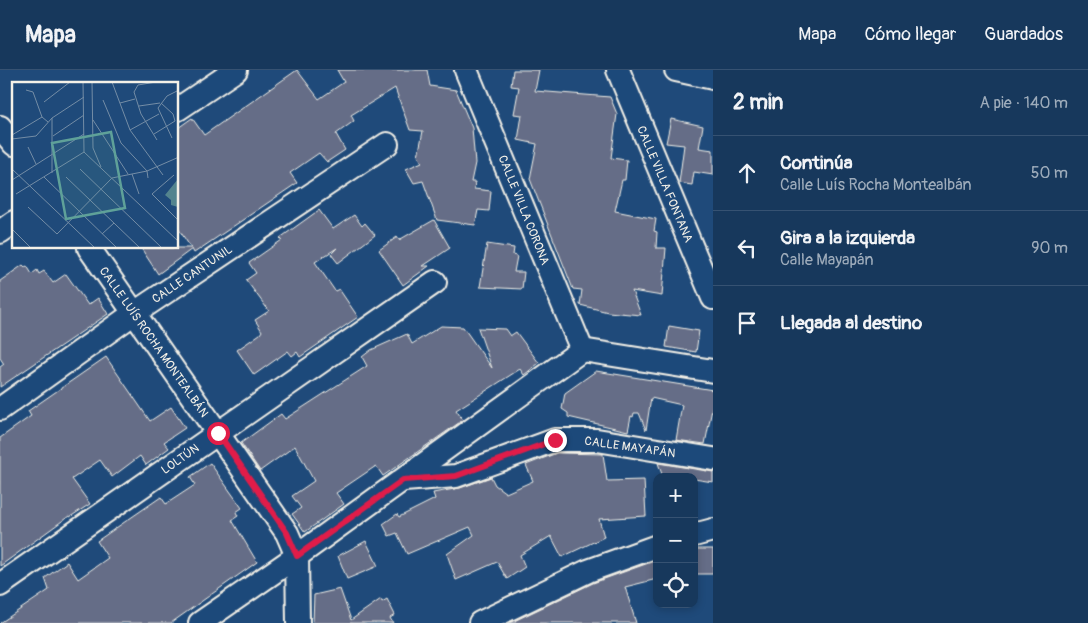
<!DOCTYPE html>
<html lang="es">
<head>
<meta charset="utf-8">
<style>
	body { margin:0; font-family:Pangolin,sans-serif; background:#203f62; color:#f1f3f6 }
	.controls { position:absolute; right:15px; bottom:15px; display:grid; overflow:hidden; border-radius:10px; box-shadow:0 2px 8px #0003 }
	.controls button { width:45px; height:45px; display:grid; place-items:center; padding:0; border:0; border-bottom:1px solid #365272; background:#17385c; color:#f1f3f6; font:25px sans-serif }
	.stop { position:absolute; width:15px; height:15px; margin:-11px; border:4px solid #e11d48; border-radius:50%; background:#fff }
	.stop.end { background:#e11d48; border-color:#fff; box-shadow:0 1px 5px #0008 }
	.list { margin:0; padding:0; list-style:none }
	h2 { display:flex; justify-content:space-between; align-items:center; height:65px; margin:0; padding:0 20px; font-size:21px }
	h2 small { font-size:16px; font-weight:400; color:#9eacbb }
	.list li { display:grid; grid-template-columns:32px 1fr auto; gap:15px; align-items:center; box-sizing:border-box; height:75px; padding:0 20px; border-top:1px solid #365272 }
	.list b { display:block; font-size:19px; white-space:nowrap }
	.list p { margin:0; font-size:16px; white-space:nowrap; color:#9eacbb }
	.list em { font-size:16px; font-style:normal; color:#9eacbb }
	.icon { flex:none; width:28px; height:28px; fill:none; stroke:currentColor; stroke-width:2; stroke-linecap:round; stroke-linejoin:round }
	.map { position:relative; flex:none; width:713px; height:553px; overflow:hidden }
	header { display:flex; align-items:center; gap:30px; box-sizing:border-box; height:70px; padding:0 25px; background:#17385c; border-bottom:1px solid #365272 }
	header strong { font-size:24px }
	nav { display:flex; gap:28px; margin-inline-start:auto; font-size:18px }
	main { display:flex }
	aside { flex:1; background:#17385c }
	.map>svg:first-child { display:block }
	.building { fill:#656d87; stroke:#f4f1e8 }
	.lines { fill:none; stroke-linecap:round; stroke-linejoin:round }
	.minor-casing { stroke:#f4f1e8; stroke-width:26 }
	.minor { stroke:#1f4a7a; stroke-width:22 }
	.route { stroke:#e11d48; stroke-width:6 }
	.labels { text-anchor:middle; stroke-width:4.5; stroke-linejoin:round; paint-order:stroke }
	.street-label { font-size:12px; fill:#f4f1e8; stroke:#1f4a7a }
	.inset-road { fill:none; stroke:#748da6; stroke-width:1 }
	.view { fill:#5fa199; fill-opacity:0.15; stroke:#5fa199; stroke-width:2.5 }
	.inset-edge { fill:none; stroke:#f4f1e8; stroke-width:2.5 }
</style>
</head>
<body>
<header>
<strong>Mapa</strong>
<nav><a>Mapa</a><a>Cómo llegar</a><a>Guardados</a></nav>
</header>
<main>
<div class="map">
<svg width="713" height="553" viewBox="0 0 713 553">
	<rect width="100%" height="100%" fill="#1f4a7a"/>
	<filter id="ink" filterUnits="userSpaceOnUse"><feTurbulence type="fractalNoise" baseFrequency=".02" numOctaves="2"/><feDisplacementMap in="SourceGraphic" scale="10" xChannelSelector="R" yChannelSelector="G"/><feConvolveMatrix kernelMatrix="1 2 1 2 8 2 1 2 1" color-interpolation-filters="sRGB"/></filter>
	<g filter="url(#ink)">
		<g class="building">
			<polygon points="297,0 319,29 344,12 337,0 427,0 430,16 456,20 472,58 475,93 471,112 475,112 474,119 491,121 489,141 478,140 475,155 437,150 423,111 414,113 406,99 422,92 418,86 423,61 410,60 395,18 351,45 354,51 336,64 345,80 327,92 319,83 290,103 297,113 194,183 192,179 158,204 141,178 191,178 178,158 178,58 192,48 204,65"/>
			<polygon points="513,0 539,0 535,21 610,27 617,44 611,88 627,90 625,110 622,110 615,141 656,149 654,161 657,162 656,178 666,178 662,226 632,221 641,245 608,242 580,235 582,220 573,219 530,109 537,74 518,70 522,45 514,44 519,17 511,16"/>
			<polygon points="671,49 703,56 699,78 713,80 713,105 694,102 692,115 679,113 684,75 666,73"/>
			<polygon points="319,140 333,159 354,145 362,156 365,153 375,165 338,193 331,184 337,178 315,192 335,221 339,219 358,247 300,287 297,282 292,286 288,281 254,305 237,280 260,264 262,261 255,250 269,241 246,210 256,203 249,193 282,170 280,168"/>
			<polygon points="434,150 450,178 423,196 429,196 403,215 379,180 397,167 399,170"/>
			<polygon points="487,174 514,178 513,185 517,186 514,202 524,202 522,219 480,217"/>
			<polygon points="23,195 25,197 27,196 32,204 37,200 39,204 44,201 53,213 66,204 88,235 98,228 108,244 0,317 0,297 4,294 0,288 0,211"/>
			<polygon points="441,256 463,257 492,298 478,258 505,259 510,266 516,262 539,293 524,305 520,299 456,340 463,350 383,406 376,396 336,423 344,434 305,462 292,444 301,438 292,426 314,411 295,376 260,401 241,373 281,344 285,349 367,296 362,287 371,280 407,264 412,274"/>
			<polygon points="669,256 699,261 696,282 666,277"/>
			<polygon points="106,287 150,351 171,337 185,358 164,372 169,378 146,395 140,386 112,407 100,390 72,409 90,434 70,447 69,446 0,496 0,368 31,346 28,341"/>
			<polygon points="596,301 713,320 713,334 705,374 676,370 682,335 651,328 646,360 639,343 634,343 633,347 631,346 628,361 568,347 568,343 562,339 565,323"/>
			<polygon points="557,383 603,384 607,411 644,410 646,446 599,449 604,467 562,487 551,466 520,485 525,497 507,509 497,492 456,510 447,484 474,465 470,457 407,484 397,463 389,466 383,454 397,444 399,447 435,429 433,423 460,418 491,407 495,415 506,423 533,411 526,395"/>
			<polygon points="210,393 242,438 236,442 238,446 232,450 257,492 171,553 0,553 49,520 45,508 67,492 78,509 108,488 97,471 161,427 166,434 195,415 190,407"/>
			<polygon points="658,393 713,402 713,412 694,409 694,407 663,407"/>
			<polygon points="366,471 378,496 347,509 338,486"/>
			<rect x="694" y="479" width="19" height="25"/>
			<polygon points="657,490 657,509 625,517 636,553 510,553 593,513"/>
			<polygon points="340,519 351,550 381,529 382,532 387,529 395,545 390,548 393,553 313,553 314,525"/>
		</g>
		<g class="lines">
			<defs>
				<g id="minor">
					<polyline points="466,0 582,280"/>
					<polyline points="618,0 713,228"/>
					<polyline points="676,0 713,8"/>
					<polyline points="178,39 236,0"/>
					<polyline points="0,57 14,74"/>
					<polyline points="0,162 14,152"/>
					<polyline points="89,178 287,463 297,486 298,553"/>
					<polyline points="582,280 713,301"/>
					<polyline points="0,339 133,244 387,74"/>
					<polyline points="404,410 456,406 555,370 597,370 713,389"/>
					<polyline points="694,465 713,460"/>
					<polyline points="0,515 435,212"/>
					<polyline points="200,553 297,486 582,280"/>
					<polyline points="480,553 588,501 657,476"/>
				</g>
			</defs>
			<use href="#minor" class="minor-casing"/>
			<use href="#minor" class="minor"/>
		</g>
	</g>
	<g class="lines" filter="url(#ink)">
		<polyline class="route" points="218,363 287,463 297,486 403,410 456,406 555,370"/>
	</g>
	<g class="labels">
		<g class="street-label">
			<text transform="translate(665 114) rotate(67)" y="4">CALLE VILLA FONTANA</text>
			<text transform="translate(524 140) rotate(68)" y="4">CALLE VILLA CORONA</text>
			<text transform="translate(192 204) rotate(-34)" y="4">CALLE CANTUNIL</text>
			<text transform="translate(154 272) rotate(55)" y="4">CALLE LUÍS ROCHA MONTEALBÁN</text>
			<text transform="translate(630 377) rotate(8)" y="4">CALLE MAYAPÁN</text>
			<text transform="translate(180 389) rotate(-35)" y="4">LOLTÚN</text>
		</g>
	</g>
	<g transform="translate(12 12)">
		<rect width="166" height="166" fill="#1f4a7a"/>
		<path d="M166,97v28l-7,-2v-5l-6,-5z" fill="#53848e"/>
		<path class="inset-road" d="M71,0l1,70M80,0l1,66 8,19M100,0l18,48 33,45M144,0l-18,3 -4,7 7,22 16,26M14,8l7,2 9,25 6,5M91,18l18,43 26,28 1,7M32,20l26,-20M108,21l15,-4M127,24l21,-3M40,36v55M81,38l35,54M118,48l29,-16M142,52l21,-13 -2,-7 -12,-11M0,53l30,-18M41,54l31,-21M160,56l-14,-30 9,-12 12,-6M0,57l24,-3 16,-18 32,-21M16,65l8,17M72,70l95,90M0,87l83,79M68,87l82,79M120,92l7,20M162,93l-22,19 27,27M32,95l73,71M54,95l74,71M0,98l72,-46M4,112l68,-42M16,125l29,27 55,-56 35,-7 32,-14M0,147l19,19M90,152l12,-11"/>
		<path class="view" d="M99,50l14,76 -59,11 -14,-76z"/>
		<rect width="166" height="166" class="inset-edge"/>
	</g>
</svg>
<div class="controls">
<button>+</button>
<button>−</button>
<button><svg class="icon" aria-label="locate" viewBox="0 0 24 24"><circle cx="12" cy="12" r="6"/><path d="M12 2v4M12 18v4M2 12h4M18 12h4"/></svg></button>
</div>
<div class="stop" style="left:218px;top:363px"></div>
<div class="stop end" style="left:555px;top:370px"></div>
</div>
<aside>
<h2>2 min<small>A pie · 140 m</small></h2>
<ul class="list">
<li><svg class="icon" aria-label="ahead" viewBox="0 0 24 24"><path d="M12 20V5M6 11l6-6 6 6"/></svg><div><b>Continúa</b><p>Calle Luís Rocha Montealbán</p></div><em>50 m</em></li>
<li><svg class="icon" aria-label="left" viewBox="0 0 24 24"><path d="M17 20v-9H6M10 6l-5 5 5 5"/></svg><div><b>Gira a la izquierda</b><p>Calle Mayapán</p></div><em>90 m</em></li>
<li><svg class="icon" aria-label="arrive" viewBox="0 0 24 24"><path d="M6 21V4h12l-3 4 3 4H6"/></svg><div><b>Llegada al destino</b></div></li>
</ul>
</aside>
</main>
</body>
</html>
